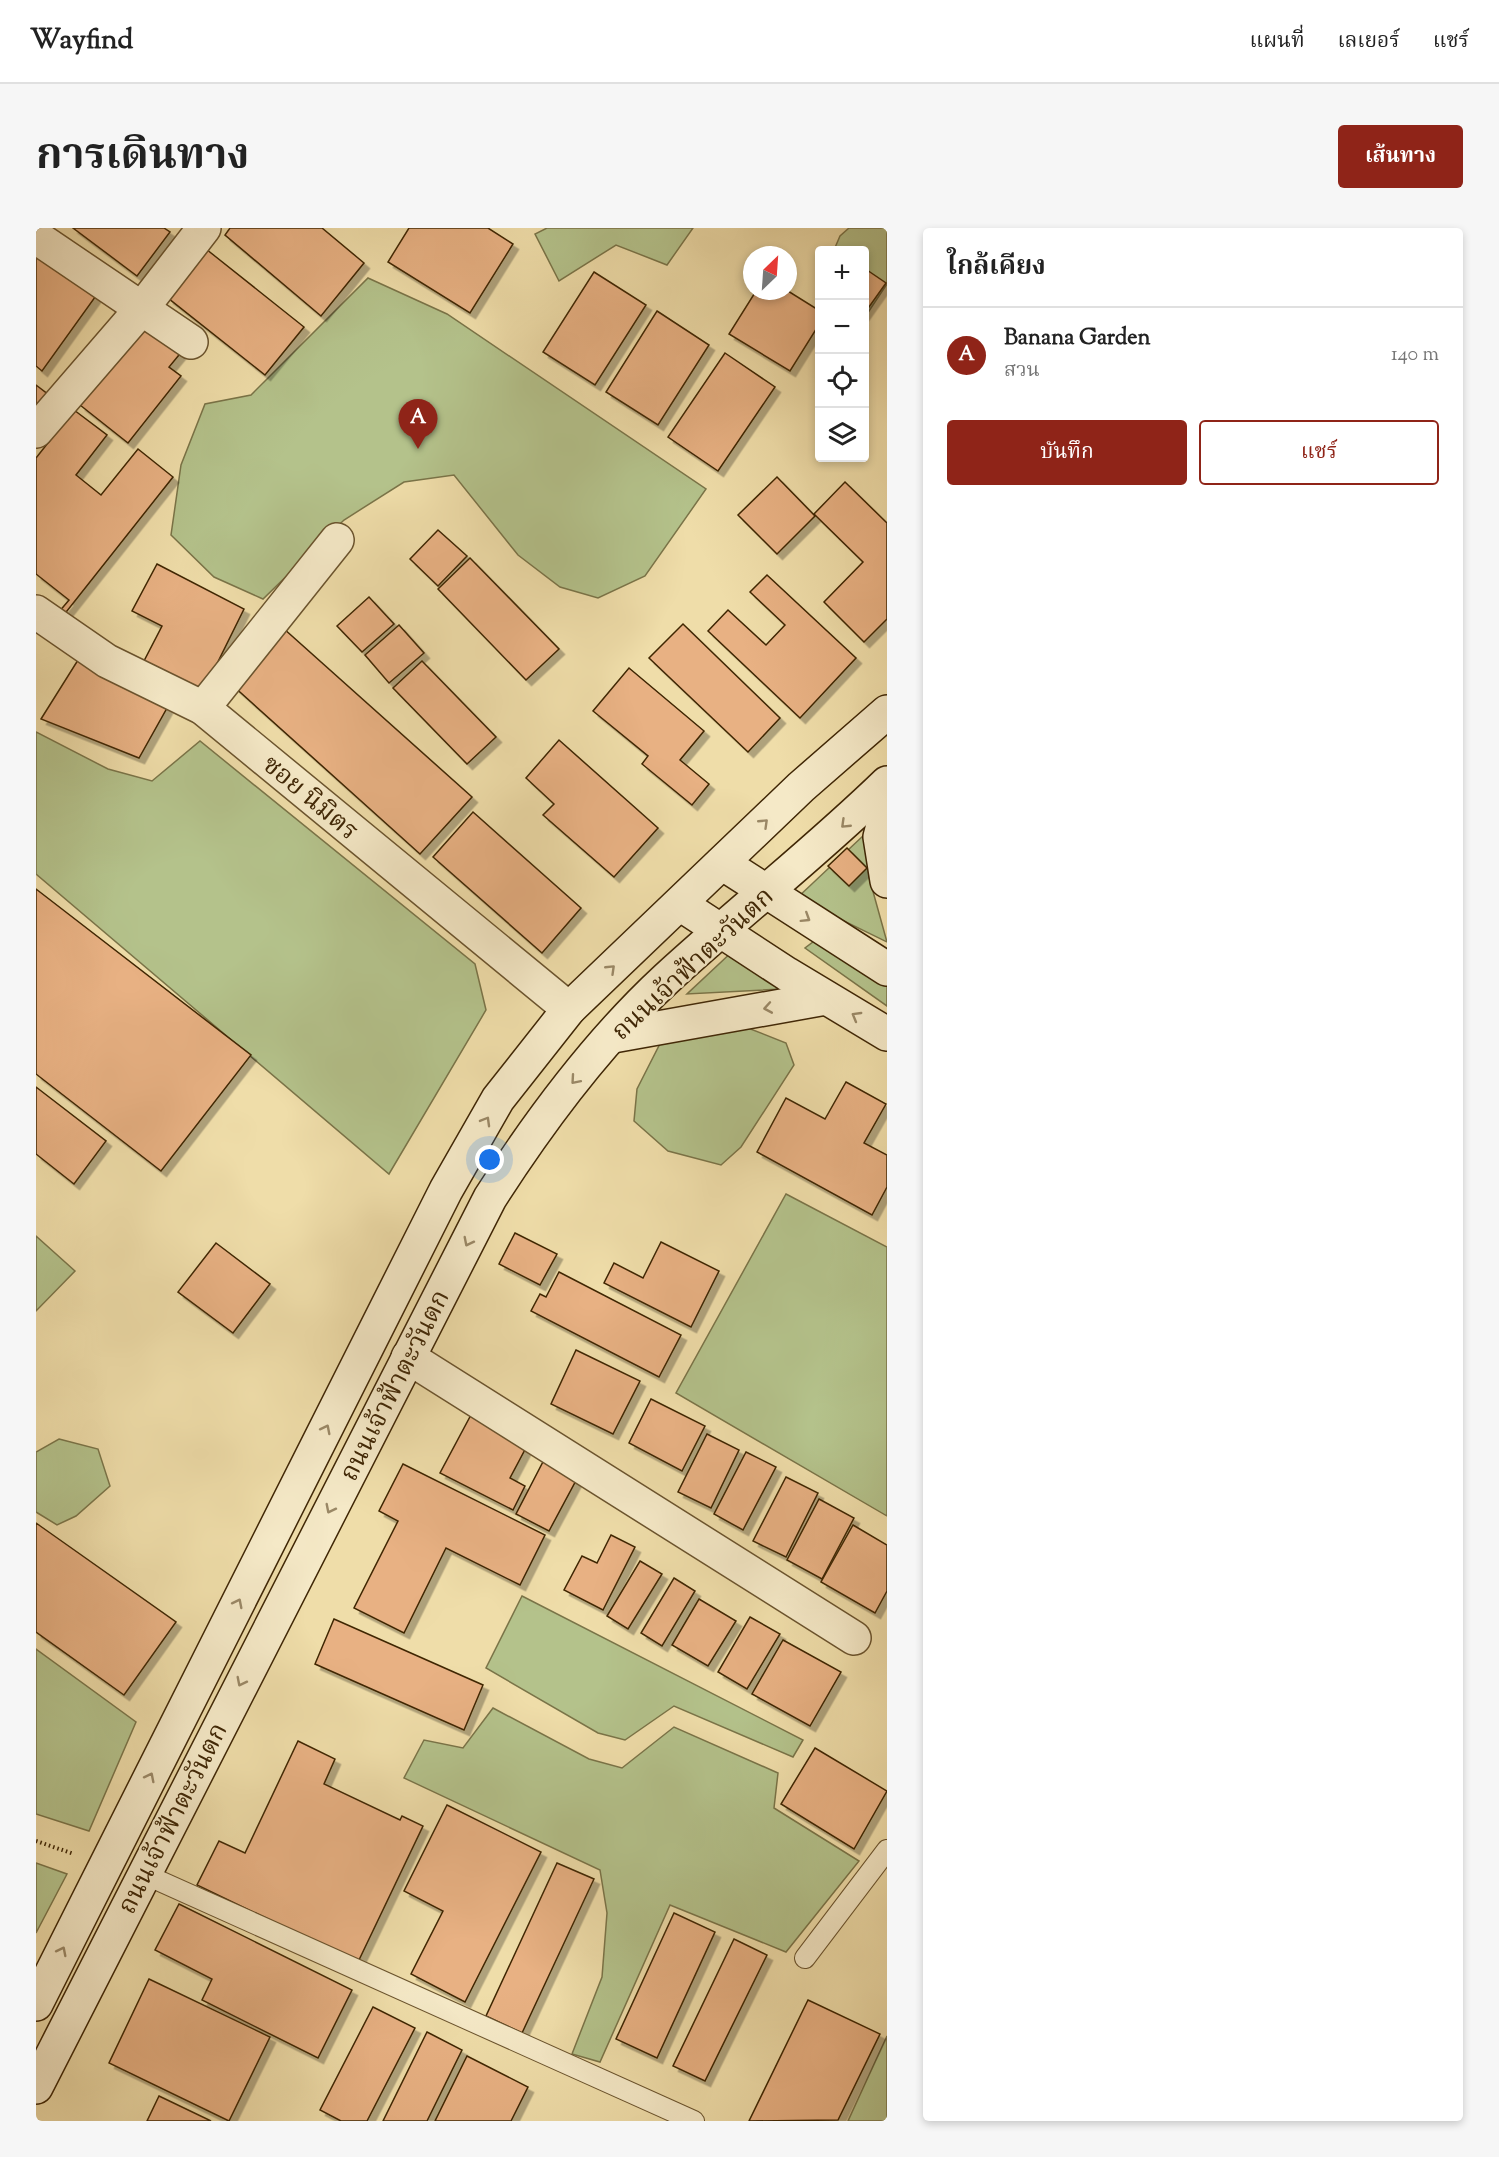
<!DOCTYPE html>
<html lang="th">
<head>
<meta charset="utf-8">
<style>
	body { margin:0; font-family:"Sorts Mill Goudy","Noto Serif Thai",serif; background:#f6f6f6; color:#222 }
	.controls { position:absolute; right:18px; top:18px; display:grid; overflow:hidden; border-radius:6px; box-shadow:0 3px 9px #0003 }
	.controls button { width:54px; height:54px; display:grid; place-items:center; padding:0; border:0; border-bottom:2px solid #e0e0e0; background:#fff; color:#222; font:30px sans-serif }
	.compass { position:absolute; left:707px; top:18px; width:54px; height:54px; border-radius:50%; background:#fff; box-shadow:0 3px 9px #0003; rotate:25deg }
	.you { position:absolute; left:454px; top:932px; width:21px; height:21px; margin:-15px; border:4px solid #fff; border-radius:50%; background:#1a73e8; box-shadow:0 0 0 9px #1a73e833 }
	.badge { display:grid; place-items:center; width:39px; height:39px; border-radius:50%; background:#8f2418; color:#fff; font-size:20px; font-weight:700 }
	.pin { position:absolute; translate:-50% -50px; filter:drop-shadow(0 2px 3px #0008) }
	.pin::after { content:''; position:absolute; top:32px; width:21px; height:18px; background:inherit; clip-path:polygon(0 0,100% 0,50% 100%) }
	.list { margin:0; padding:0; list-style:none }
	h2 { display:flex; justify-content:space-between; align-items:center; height:78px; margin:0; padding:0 24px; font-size:26px }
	h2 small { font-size:20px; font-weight:400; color:#767676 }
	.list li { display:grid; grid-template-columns:39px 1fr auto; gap:18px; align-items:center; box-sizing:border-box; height:96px; padding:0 24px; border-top:2px solid #e0e0e0 }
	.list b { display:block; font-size:22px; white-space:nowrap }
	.list p { margin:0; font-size:20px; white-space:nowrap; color:#767676 }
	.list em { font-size:20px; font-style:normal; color:#767676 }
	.actions { display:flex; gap:12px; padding:18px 24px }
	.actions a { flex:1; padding:14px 0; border:2px solid #8f2418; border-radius:6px; text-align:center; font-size:21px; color:#8f2418 }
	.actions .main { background:#8f2418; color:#fff }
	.icon { flex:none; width:33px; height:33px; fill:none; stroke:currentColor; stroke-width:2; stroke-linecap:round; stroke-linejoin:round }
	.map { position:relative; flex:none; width:851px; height:1893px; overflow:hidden; border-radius:6px }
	header { display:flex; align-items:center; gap:36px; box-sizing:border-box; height:84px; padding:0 30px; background:#fff; border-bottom:2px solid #e0e0e0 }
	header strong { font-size:28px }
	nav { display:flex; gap:33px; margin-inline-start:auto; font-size:21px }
	.intro { display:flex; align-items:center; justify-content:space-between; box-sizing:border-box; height:144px; padding:0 36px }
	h1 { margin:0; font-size:42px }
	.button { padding:15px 27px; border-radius:6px; background:#8f2418; color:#fff; font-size:21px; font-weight:700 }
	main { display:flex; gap:36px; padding:0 36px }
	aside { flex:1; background:#fff; border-radius:6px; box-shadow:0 3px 9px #0003 }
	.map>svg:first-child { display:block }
	.green { fill:#b4c28b; stroke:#7a7448; stroke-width:1.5 }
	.building { fill:#e8b183; stroke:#3f2605; stroke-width:1.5; filter:url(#shadow) }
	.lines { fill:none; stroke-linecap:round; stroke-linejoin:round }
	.lane-casing { stroke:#6b542e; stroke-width:22 }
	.street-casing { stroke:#6b542e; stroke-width:36 }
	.secondary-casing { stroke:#3f2605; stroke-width:36 }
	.path { stroke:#3f2605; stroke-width:4; stroke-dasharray:1.5 3; stroke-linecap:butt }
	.lane { stroke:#f5e9c7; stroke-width:20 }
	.street { stroke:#f5e9c7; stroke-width:33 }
	.secondary { stroke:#f5e9c7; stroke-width:33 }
	.oneway { stroke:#9a8866 }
	.labels { text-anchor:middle; stroke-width:4.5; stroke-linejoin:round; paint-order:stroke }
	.street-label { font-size:26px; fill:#3f2605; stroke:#f5e9c7 }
</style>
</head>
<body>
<header>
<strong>Wayfind</strong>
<nav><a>แผนที่</a><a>เลเยอร์</a><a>แชร์</a></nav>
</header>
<div class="intro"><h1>การเดินทาง</h1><a class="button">เส้นทาง</a></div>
<main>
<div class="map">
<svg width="851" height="1893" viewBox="0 0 851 1893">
	<defs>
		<filter id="shadow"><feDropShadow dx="5.5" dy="5.5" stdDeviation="0" flood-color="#0004"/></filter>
	</defs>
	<rect width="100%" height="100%" fill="#efdda9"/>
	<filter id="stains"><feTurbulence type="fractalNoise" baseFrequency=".00333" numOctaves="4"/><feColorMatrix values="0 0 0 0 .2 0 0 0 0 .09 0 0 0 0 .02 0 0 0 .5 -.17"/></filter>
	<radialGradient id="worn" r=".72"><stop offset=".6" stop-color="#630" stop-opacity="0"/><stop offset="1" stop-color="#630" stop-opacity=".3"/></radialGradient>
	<g class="green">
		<polygon points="511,0 657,0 631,37 580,17 523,53 499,6"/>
		<polygon points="813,0 851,0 851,56 829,89 828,22 798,22 804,8"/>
		<polygon points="332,50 411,86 670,261 609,348 562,370 524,359 482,327 418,247 368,254 308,292 227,371 178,349 135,307 145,237 169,176 215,167"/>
		<polygon points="0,504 72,541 116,553 164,513 439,736 450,782 353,946 0,646"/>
		<polygon points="829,606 833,649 851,714 761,670"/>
		<polygon points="715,706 765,760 651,766"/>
		<polygon points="781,711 851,753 851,778 769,720"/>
		<polygon points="632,800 712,800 750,815 758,837 705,919 685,937 632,923 598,893 601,861"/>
		<polygon points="750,966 851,1019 851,1288 640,1165"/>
		<polygon points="0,1008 39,1043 0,1083"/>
		<polygon points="23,1211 62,1221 74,1258 40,1288 21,1297 0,1284 0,1224"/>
		<polygon points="486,1368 767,1512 757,1529 638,1478 589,1512 562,1505 450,1440"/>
		<polygon points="0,1421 100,1494 53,1603 0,1586"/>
		<polygon points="457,1480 553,1531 586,1540 638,1499 742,1545 738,1580 823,1633 750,1724 634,1677 564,1834 536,1826 566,1749 571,1685 564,1642 368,1550 388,1512 427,1520"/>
		<polygon points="0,1635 31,1646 0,1705"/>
		<polygon points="851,1808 851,1893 812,1893"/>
	</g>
	<g class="building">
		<polygon points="37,0 128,0 134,4 101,48"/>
		<polygon points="194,0 286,0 328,35 285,88 189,7"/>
		<polygon points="373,0 452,0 477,16 434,85 352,34"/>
		<polygon points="170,21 268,99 229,147 132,70"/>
		<polygon points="0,23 62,65 6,143 0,138"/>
		<polygon points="828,40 850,55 828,86"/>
		<polygon points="558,44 610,77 559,157 507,124"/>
		<polygon points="720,63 752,63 784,83 784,95 754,143 693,106"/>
		<polygon points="621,83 673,117 622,197 570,164"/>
		<polygon points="111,93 147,122 133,139 145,148 92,215 44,177"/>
		<polygon points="689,125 739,159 682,243 632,209"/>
		<polygon points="0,157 13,167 0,185"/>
		<polygon points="38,182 71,207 40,247 65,267 102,221 137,249 27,388 22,385 33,372 0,346 0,230"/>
		<polygon points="741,249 779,288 741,326 702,287"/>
		<polygon points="809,254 851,295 851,391 828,414 788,374 827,334 778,286"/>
		<polygon points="402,302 431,328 402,358 374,331"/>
		<polygon points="434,330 523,421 490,452 402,361"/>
		<polygon points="121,336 208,381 167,464 108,433 126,398 96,383"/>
		<polygon points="731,347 820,430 764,490 672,403 692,382 730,417 749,397 714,364"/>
		<polygon points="333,369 358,396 326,424 301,398"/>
		<polygon points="647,396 744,490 712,524 613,430"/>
		<polygon points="363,397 388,425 353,455 329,427"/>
		<polygon points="247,400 436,569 384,626 195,456"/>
		<polygon points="42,432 131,480 103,530 5,491"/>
		<polygon points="386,433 460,509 431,536 357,460"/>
		<polygon points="593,440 668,503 644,532 673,556 656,577 606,536 612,528 557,483"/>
		<polygon points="523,512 622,600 578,649 507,587 518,576 490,550"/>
		<polygon points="437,584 545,680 506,725 397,629"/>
		<polygon points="811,620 831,640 813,658 792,638"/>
		<polygon points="0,661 215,827 125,943 0,846"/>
		<polygon points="810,854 850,876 828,915 851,927 851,959 836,987 721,924 750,870 789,891"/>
		<polygon points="0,859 70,913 38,956 0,926"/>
		<polygon points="479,1005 521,1026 504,1057 463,1036"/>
		<polygon points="625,1014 683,1043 655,1099 568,1055 578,1035 607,1050"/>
		<polygon points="180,1015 234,1056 197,1105 142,1064"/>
		<polygon points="523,1044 645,1107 623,1149 495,1083 504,1066 510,1069"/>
		<polygon points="540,1122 604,1153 577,1206 515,1176"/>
		<polygon points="615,1171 669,1198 646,1243 593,1215"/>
		<polygon points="436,1185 493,1214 474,1250 489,1258 477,1282 404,1245"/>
		<polygon points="671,1206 703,1222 675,1280 642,1264"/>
		<polygon points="710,1224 740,1239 707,1302 678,1286"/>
		<polygon points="510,1228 544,1245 513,1303 480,1286"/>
		<polygon points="367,1236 509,1307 484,1357 410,1320 368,1405 318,1380 362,1293 343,1283"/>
		<polygon points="750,1249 782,1265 750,1329 717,1313"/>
		<polygon points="783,1271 818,1290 786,1351 751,1332"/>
		<polygon points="0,1295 140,1394 88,1467 0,1404"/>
		<polygon points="817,1297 851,1317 851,1363 839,1385 785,1354"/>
		<polygon points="575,1307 599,1319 567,1382 528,1362 546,1328 561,1335"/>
		<polygon points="604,1333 626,1346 592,1401 571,1388"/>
		<polygon points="638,1350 659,1363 626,1418 605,1405"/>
		<polygon points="663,1371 700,1393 672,1438 636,1417"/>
		<polygon points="714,1389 744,1406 711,1461 682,1444"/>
		<polygon points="298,1391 447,1457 428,1502 279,1436"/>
		<polygon points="747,1412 805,1444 774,1498 716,1466"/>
		<polygon points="262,1513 299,1531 288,1556 364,1592 366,1588 387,1598 322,1734 161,1657 183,1613 209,1625"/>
		<polygon points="779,1520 851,1563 818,1621 745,1576"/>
		<polygon points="411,1577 505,1624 429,1774 375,1746 407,1683 368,1663"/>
		<polygon points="521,1635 558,1651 486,1805 450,1788"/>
		<polygon points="143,1676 316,1762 282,1830 166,1772 176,1751 119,1722"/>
		<polygon points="638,1685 679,1704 621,1830 580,1811"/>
		<polygon points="698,1711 731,1727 669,1853 637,1838"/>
		<polygon points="113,1751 234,1809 193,1893 73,1835"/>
		<polygon points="772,1772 844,1806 802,1892 713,1893"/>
		<polygon points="337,1779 379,1800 331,1893 305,1893 284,1882"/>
		<polygon points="391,1804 426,1822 391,1893 347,1893"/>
		<polygon points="431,1828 492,1859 475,1893 399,1893"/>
		<polygon points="123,1868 175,1893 111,1893"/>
	</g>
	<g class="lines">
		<defs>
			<g id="lane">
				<polyline points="108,1646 658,1893"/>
				<polyline points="769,1730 851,1622"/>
			</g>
			<g id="street">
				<polyline points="0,9 155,114"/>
				<polyline points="0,203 107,79 168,0"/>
				<polyline points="0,384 71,433 167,480 533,781"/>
				<polyline points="167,480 301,312"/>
				<polyline points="372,1129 818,1410"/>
			</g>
			<g id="secondary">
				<polyline points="851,582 844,609 851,653"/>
				<polyline points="686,635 851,741"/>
				<polyline points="644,676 751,746 851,806"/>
				<polyline points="577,808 790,770"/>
				<polyline points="0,1776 410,962 462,871 533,781 765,559 851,484"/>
				<path d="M0,1859l454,-889c50,-78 108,-156 176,-219 73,-67 150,-127 221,-196"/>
			</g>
		</defs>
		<use href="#lane" class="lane-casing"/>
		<use href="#street" class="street-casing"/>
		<use href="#secondary" class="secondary-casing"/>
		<polyline class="path" points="0,1613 38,1626"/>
		<use href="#lane" class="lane"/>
		<use href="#street" class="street"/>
		<use href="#secondary" class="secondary"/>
	</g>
	<defs><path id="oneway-chevron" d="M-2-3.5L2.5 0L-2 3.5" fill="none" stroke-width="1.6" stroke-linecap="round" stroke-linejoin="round" transform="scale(1.5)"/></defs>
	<g class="oneway">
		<use href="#oneway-chevron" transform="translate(728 595) rotate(-44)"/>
		<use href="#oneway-chevron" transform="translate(809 596) rotate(136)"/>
		<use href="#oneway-chevron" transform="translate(770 690) rotate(32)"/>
		<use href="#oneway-chevron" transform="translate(575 741) rotate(-44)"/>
		<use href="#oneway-chevron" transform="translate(732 780) rotate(170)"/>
		<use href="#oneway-chevron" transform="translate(820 788) rotate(-150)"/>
		<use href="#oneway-chevron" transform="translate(539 852) rotate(131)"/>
		<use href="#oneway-chevron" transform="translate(450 893) rotate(-60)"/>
		<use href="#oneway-chevron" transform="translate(432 1014) rotate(117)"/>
		<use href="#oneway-chevron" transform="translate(290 1201) rotate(-63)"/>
		<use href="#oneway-chevron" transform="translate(294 1281) rotate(117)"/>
		<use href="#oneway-chevron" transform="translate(202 1375) rotate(-63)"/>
		<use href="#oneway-chevron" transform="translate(205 1454) rotate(117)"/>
		<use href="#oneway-chevron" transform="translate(114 1549) rotate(-63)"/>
		<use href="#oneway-chevron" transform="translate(26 1723) rotate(-63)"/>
	</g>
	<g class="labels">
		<g class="street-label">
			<text transform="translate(275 569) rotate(40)" y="9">ซอย นิมิตร</text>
			<text transform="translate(656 735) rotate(-43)" y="9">ถนนเจ้าฟ้าตะวันตก</text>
			<text transform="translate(358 1157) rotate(-63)" y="9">ถนนเจ้าฟ้าตะวันตก</text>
			<text transform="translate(136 1590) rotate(-63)" y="9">ถนนเจ้าฟ้าตะวันตก</text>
		</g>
	</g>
	<rect width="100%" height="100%" filter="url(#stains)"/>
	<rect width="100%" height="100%" fill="url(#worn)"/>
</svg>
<div class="controls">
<button>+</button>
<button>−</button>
<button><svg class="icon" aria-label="locate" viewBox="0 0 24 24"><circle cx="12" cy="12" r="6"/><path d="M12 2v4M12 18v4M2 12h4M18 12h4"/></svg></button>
<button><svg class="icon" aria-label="layers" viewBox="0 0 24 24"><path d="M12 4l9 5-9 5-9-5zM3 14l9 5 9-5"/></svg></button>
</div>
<svg class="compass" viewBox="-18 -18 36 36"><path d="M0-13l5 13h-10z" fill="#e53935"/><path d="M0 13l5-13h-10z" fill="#767676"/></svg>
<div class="you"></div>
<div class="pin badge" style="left:382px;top:221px">A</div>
</div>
<aside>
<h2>ใกล้เคียง<small></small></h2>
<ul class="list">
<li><span class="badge">A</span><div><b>Banana Garden</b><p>สวน</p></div><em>140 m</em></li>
</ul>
<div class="actions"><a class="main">บันทึก</a><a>แชร์</a></div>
</aside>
</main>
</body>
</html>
